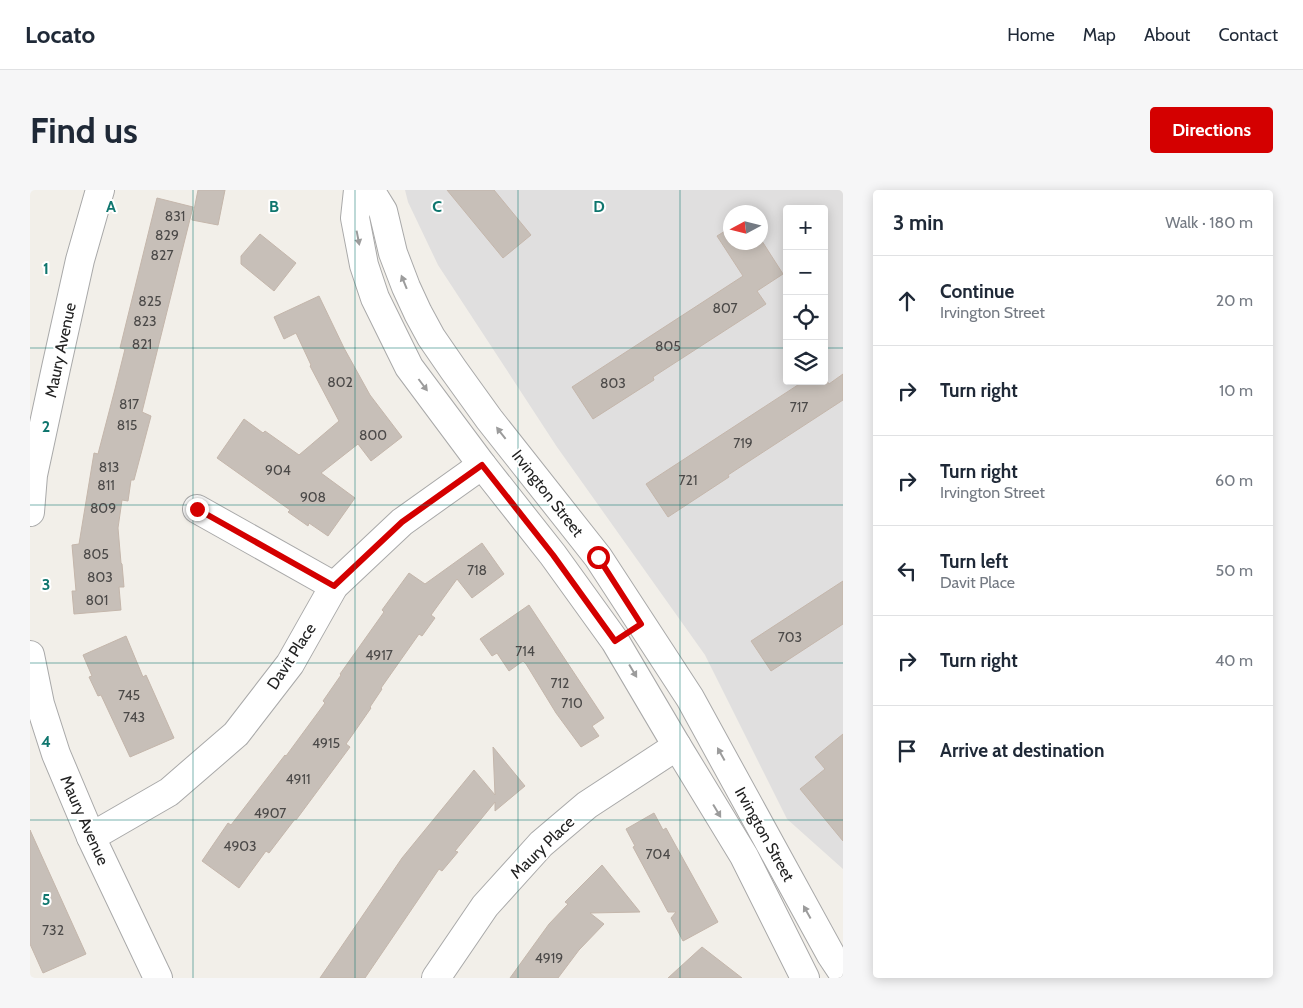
<!DOCTYPE html>
<html lang="en">
<head>
<meta charset="utf-8">
<style>
	body { margin:0; font-family:Cabin,sans-serif; background:#f6f6f7; color:#1f2937 }
	.controls { position:absolute; right:15px; top:15px; display:grid; overflow:hidden; border-radius:5px; box-shadow:0 2px 12px #0003 }
	.controls button { width:45px; height:45px; display:grid; place-items:center; padding:0; border:0; border-bottom:1px solid #e0e1e3; background:#fff; color:#1f2937; font:25px sans-serif }
	.compass { position:absolute; left:693px; top:15px; width:45px; height:45px; border-radius:50%; background:#fff; box-shadow:0 2px 12px #0003; rotate:263deg }
	.stop { position:absolute; width:15px; height:15px; margin:-11px; border:4px solid #d40000; border-radius:50%; background:#fff }
	.stop.end { background:#d40000; border-color:#fff; box-shadow:0 1px 5px #0008 }
	.list { margin:0; padding:0; list-style:none }
	h2 { display:flex; justify-content:space-between; align-items:center; height:65px; margin:0; padding:0 20px; font-size:21px }
	h2 small { font-size:16px; font-weight:400; color:#747a83 }
	.list li { display:grid; grid-template-columns:32px 1fr auto; gap:15px; align-items:center; box-sizing:border-box; height:90px; padding:0 20px; border-top:1px solid #e0e1e3 }
	.list b { display:block; font-size:19px; white-space:nowrap }
	.list p { margin:0; font-size:16px; white-space:nowrap; color:#747a83 }
	.list em { font-size:16px; font-style:normal; color:#747a83 }
	.icon { flex:none; width:28px; height:28px; fill:none; stroke:currentColor; stroke-width:2; stroke-linecap:round; stroke-linejoin:round }
	.map { position:relative; flex:none; width:813px; height:788px; overflow:hidden; border-radius:5px }
	header { display:flex; align-items:center; gap:30px; box-sizing:border-box; height:70px; padding:0 25px; background:#fff; border-bottom:1px solid #e0e1e3 }
	header strong { font-size:24px }
	nav { display:flex; gap:28px; margin-inline-start:auto; font-size:18px }
	.intro { display:flex; align-items:center; justify-content:space-between; box-sizing:border-box; height:120px; padding:0 30px }
	h1 { margin:0; font-size:35px }
	.button { padding:12px 22px; border-radius:5px; background:#d40000; color:#fff; font-size:18px; font-weight:700 }
	main { display:flex; gap:30px; padding:0 30px }
	aside { flex:1; background:#fff; border-radius:5px; box-shadow:0 2px 12px #0003 }
	.map>svg:first-child { display:block }
	.residential { fill:#e0dfdf; fill-rule:evenodd }
	.building { fill:#c7bfb8; stroke:#c4b6ab }
	.lines { fill:none; stroke-linecap:round; stroke-linejoin:round }
	.minor-casing { stroke:#a9a9a9; stroke-width:30 }
	.minor { stroke:#fff; stroke-width:28 }
	.oneway { fill:#9c9c9c }
	.route { stroke:#d40000; stroke-width:6 }
	.grid { fill:none; stroke:#0f766e; stroke-width:1; stroke-opacity:0.55 }
	.labels { text-anchor:middle; stroke-width:4; stroke-linejoin:round; paint-order:stroke }
	.number-label { font-size:14px; fill:#4b4948 }
	.street-label { font-size:16px; fill:#222; stroke:#fff }
	.grid-label { font-size:16px; text-anchor:middle; font-weight:bold; fill:#0f766e; stroke:#fff; stroke-width:4; stroke-linejoin:round; paint-order:stroke }
</style>
</head>
<body>
<header>
<strong>Locato</strong>
<nav><a>Home</a><a>Map</a><a>About</a><a>Contact</a></nav>
</header>
<div class="intro"><h1>Find us</h1><a class="button">Directions</a></div>
<main>
<div class="map">
<svg width="813" height="788" viewBox="0 0 813 788">
	<rect width="100%" height="100%" fill="#f2efe9"/>
	<path class="residential" d="M375,0h438v679l-56,-50 -82,-164 -148,-208 -119,-182 -30,-63zM757,19h37v172h-37zM701,22h30v30h-30z"/>
	<g class="building">
		<polygon points="168,0 195,0 188,35 162,30"/>
		<polygon points="417,0 464,0 501,45 473,68"/>
		<polygon points="127,8 163,17 112,222 121,226 104,290 101,290 98,311 92,310 88,338 91,373 92,374 94,397 89,397 91,420 44,424 42,401 46,401 42,355 49,354 64,263 68,264 85,199 95,159 90,158"/>
		<polygon points="700,38 700,52 730,52 730,48 753,84 727,101 736,114 623,187 624,190 563,229 542,197 713,86 687,46"/>
		<polygon points="230,44 266,73 244,101 211,74 211,66"/>
		<polygon points="289,106 314,158 340,205 372,247 341,271 328,254 291,283 325,308 298,346 279,333 278,336 258,322 260,320 187,268 214,229 233,243 235,241 269,265 309,231 280,176 281,175 266,143 254,149 244,127"/>
		<polygon points="813,184 813,210 698,285 699,287 638,327 616,294 774,191 797,191 799,194"/>
		<polygon points="452,353 474,384 442,408 427,389 401,425 405,428 392,446 389,444 351,498 352,499 340,517 341,518 316,554 320,557 266,630 265,629 239,663 236,661 209,698 172,671 198,633 201,635 255,565 256,566 295,513 293,511 311,485 310,484 354,422 352,420 379,383 395,394"/>
		<polygon points="813,391 813,434 741,481 721,451"/>
		<polygon points="499,415 574,528 562,536 569,546 551,557 526,523 496,474 493,471 479,481 467,463 462,466 450,449"/>
		<polygon points="96,446 113,487 116,485 144,548 100,567 71,505 68,506 59,487 62,486 53,465"/>
		<polygon points="813,544 813,651 770,599 795,579 785,567"/>
		<polygon points="463,557 495,596 465,621 465,612 425,661 428,662 412,681 409,679 335,788 290,788 372,668 444,580 465,605"/>
		<polygon points="624,623 633,640 636,638 688,732 653,751 641,728 646,722 638,722 603,657 605,656 596,639"/>
		<polygon points="0,640 56,764 13,783 0,754"/>
		<polygon points="572,675 610,722 560,723 574,734 549,760 528,788 480,788 519,734 538,714 535,712"/>
		<polygon points="672,757 712,788 638,788"/>
	</g>
	<g class="lines">
		<defs>
			<g id="minor">
				<polyline points="328,0 325,28 334,75 345,108 379,177 452,275 523,365 585,451 647,556 714,666 775,788"/>
				<polyline points="340,0 353,21 363,63 376,97 388,123 401,147 423,179 459,229 568,367 660,508 801,765 813,783"/>
				<polyline points="167,319 304,396"/>
				<polyline points="0,322 3,285 26,178 50,70 70,0"/>
				<polyline points="0,465 10,514 26,564 61,647 128,788"/>
				<polyline points="61,647 139,602 206,544 260,474 304,396 372,332 452,275"/>
				<polyline points="406,788 455,716 511,654 557,615 647,556"/>
			</g>
		</defs>
		<use href="#minor" class="minor-casing"/>
		<use href="#minor" class="minor"/>
	</g>
	<defs><path id="oneway-solid" d="M-6-.8H1V-3.2L6.5 0L1 3.2V.8H-6Z" transform="scale(1.25)"/></defs>
	<g class="oneway">
		<use href="#oneway-solid" transform="translate(328 48) rotate(79)"/>
		<use href="#oneway-solid" transform="translate(374 92) rotate(-112)"/>
		<use href="#oneway-solid" transform="translate(393 195) rotate(53)"/>
		<use href="#oneway-solid" transform="translate(471 243) rotate(-128)"/>
		<use href="#oneway-solid" transform="translate(603 481) rotate(59)"/>
		<use href="#oneway-solid" transform="translate(691 564) rotate(-119)"/>
		<use href="#oneway-solid" transform="translate(687 621) rotate(59)"/>
		<use href="#oneway-solid" transform="translate(777 722) rotate(-119)"/>
	</g>
	<g class="lines">
		<polyline class="route" points="167,319 304,396 372,332 452,275 523,365 585,451 611,434 568,367"/>
	</g>
	<path class="grid" d="M163,0v788M325,0v788M488,0v788M650,0v788M0,158h757M794,158h19M0,315h813M0,473h813M0,630h813"/>
	<g class="labels">
		<g class="number-label">
			<text x="145" y="31">831</text>
			<text x="137" y="50">829</text>
			<text x="132" y="70">827</text>
			<text x="120" y="116">825</text>
			<text x="695" y="123">807</text>
			<text x="115" y="136">823</text>
			<text x="112" y="159">821</text>
			<text x="638" y="161">805</text>
			<text x="310" y="197">802</text>
			<text x="583" y="198">803</text>
			<text x="99" y="219">817</text>
			<text x="769" y="222">717</text>
			<text x="97" y="240">815</text>
			<text x="343" y="250">800</text>
			<text x="713" y="258">719</text>
			<text x="79" y="282">813</text>
			<text x="248" y="285">904</text>
			<text x="658" y="295">721</text>
			<text x="76" y="300">811</text>
			<text x="283" y="312">908</text>
			<text x="73" y="323">809</text>
			<text x="66" y="369">805</text>
			<text x="447" y="385">718</text>
			<text x="70" y="392">803</text>
			<text x="67" y="415">801</text>
			<text x="760" y="452">703</text>
			<text x="495" y="466">714</text>
			<text x="349" y="470">4917</text>
			<text x="530" y="498">712</text>
			<text x="99" y="510">745</text>
			<text x="542" y="518">710</text>
			<text x="104" y="532">743</text>
			<text x="296" y="558">4915</text>
			<text x="268" y="594">4911</text>
			<text x="240" y="628">4907</text>
			<text x="210" y="661">4903</text>
			<text x="628" y="669">704</text>
			<text x="23" y="745">732</text>
			<text x="519" y="773">4919</text>
		</g>
		<g class="street-label">
			<text transform="translate(30 160) rotate(-78)" y="6">Maury Avenue</text>
			<text transform="translate(518 303) rotate(52)" y="6">Irvington Street</text>
			<text transform="translate(261 466) rotate(-57)" y="6">Davit Place</text>
			<text transform="translate(55 630) rotate(66)" y="6">Maury Avenue</text>
			<text transform="translate(735 644) rotate(61)" y="6">Irvington Street</text>
			<text transform="translate(512 657) rotate(-44)" y="6">Maury Place</text>
		</g>
	</g>
	<g class="grid-label">
		<text x="81" y="22">A</text>
		<text x="244" y="22">B</text>
		<text x="407" y="22">C</text>
		<text x="569" y="22">D</text>
		<text x="16" y="84">1</text>
		<text x="16" y="242">2</text>
		<text x="16" y="400">3</text>
		<text x="16" y="557">4</text>
		<text x="16" y="715">5</text>
	</g>
</svg>
<div class="controls">
<button>+</button>
<button>−</button>
<button><svg class="icon" aria-label="locate" viewBox="0 0 24 24"><circle cx="12" cy="12" r="6"/><path d="M12 2v4M12 18v4M2 12h4M18 12h4"/></svg></button>
<button><svg class="icon" aria-label="layers" viewBox="0 0 24 24"><path d="M12 4l9 5-9 5-9-5zM3 14l9 5 9-5"/></svg></button>
</div>
<svg class="compass" viewBox="-18 -18 36 36"><path d="M0-13l5 13h-10z" fill="#e53935"/><path d="M0 13l5-13h-10z" fill="#747a83"/></svg>
<div class="stop" style="left:568px;top:367px"></div>
<div class="stop end" style="left:167px;top:319px"></div>
</div>
<aside>
<h2>3 min<small>Walk · 180 m</small></h2>
<ul class="list">
<li><svg class="icon" aria-label="ahead" viewBox="0 0 24 24"><path d="M12 20V5M6 11l6-6 6 6"/></svg><div><b>Continue</b><p>Irvington Street</p></div><em>20 m</em></li>
<li><svg class="icon" aria-label="right" viewBox="0 0 24 24"><path d="M7 20v-9h11M14 6l5 5-5 5"/></svg><div><b>Turn right</b></div><em>10 m</em></li>
<li><svg class="icon" aria-label="right" viewBox="0 0 24 24"><path d="M7 20v-9h11M14 6l5 5-5 5"/></svg><div><b>Turn right</b><p>Irvington Street</p></div><em>60 m</em></li>
<li><svg class="icon" aria-label="left" viewBox="0 0 24 24"><path d="M17 20v-9H6M10 6l-5 5 5 5"/></svg><div><b>Turn left</b><p>Davit Place</p></div><em>50 m</em></li>
<li><svg class="icon" aria-label="right" viewBox="0 0 24 24"><path d="M7 20v-9h11M14 6l5 5-5 5"/></svg><div><b>Turn right</b></div><em>40 m</em></li>
<li><svg class="icon" aria-label="arrive" viewBox="0 0 24 24"><path d="M6 21V4h12l-3 4 3 4H6"/></svg><div><b>Arrive at destination</b></div></li>
</ul>
</aside>
</main>
</body>
</html>
